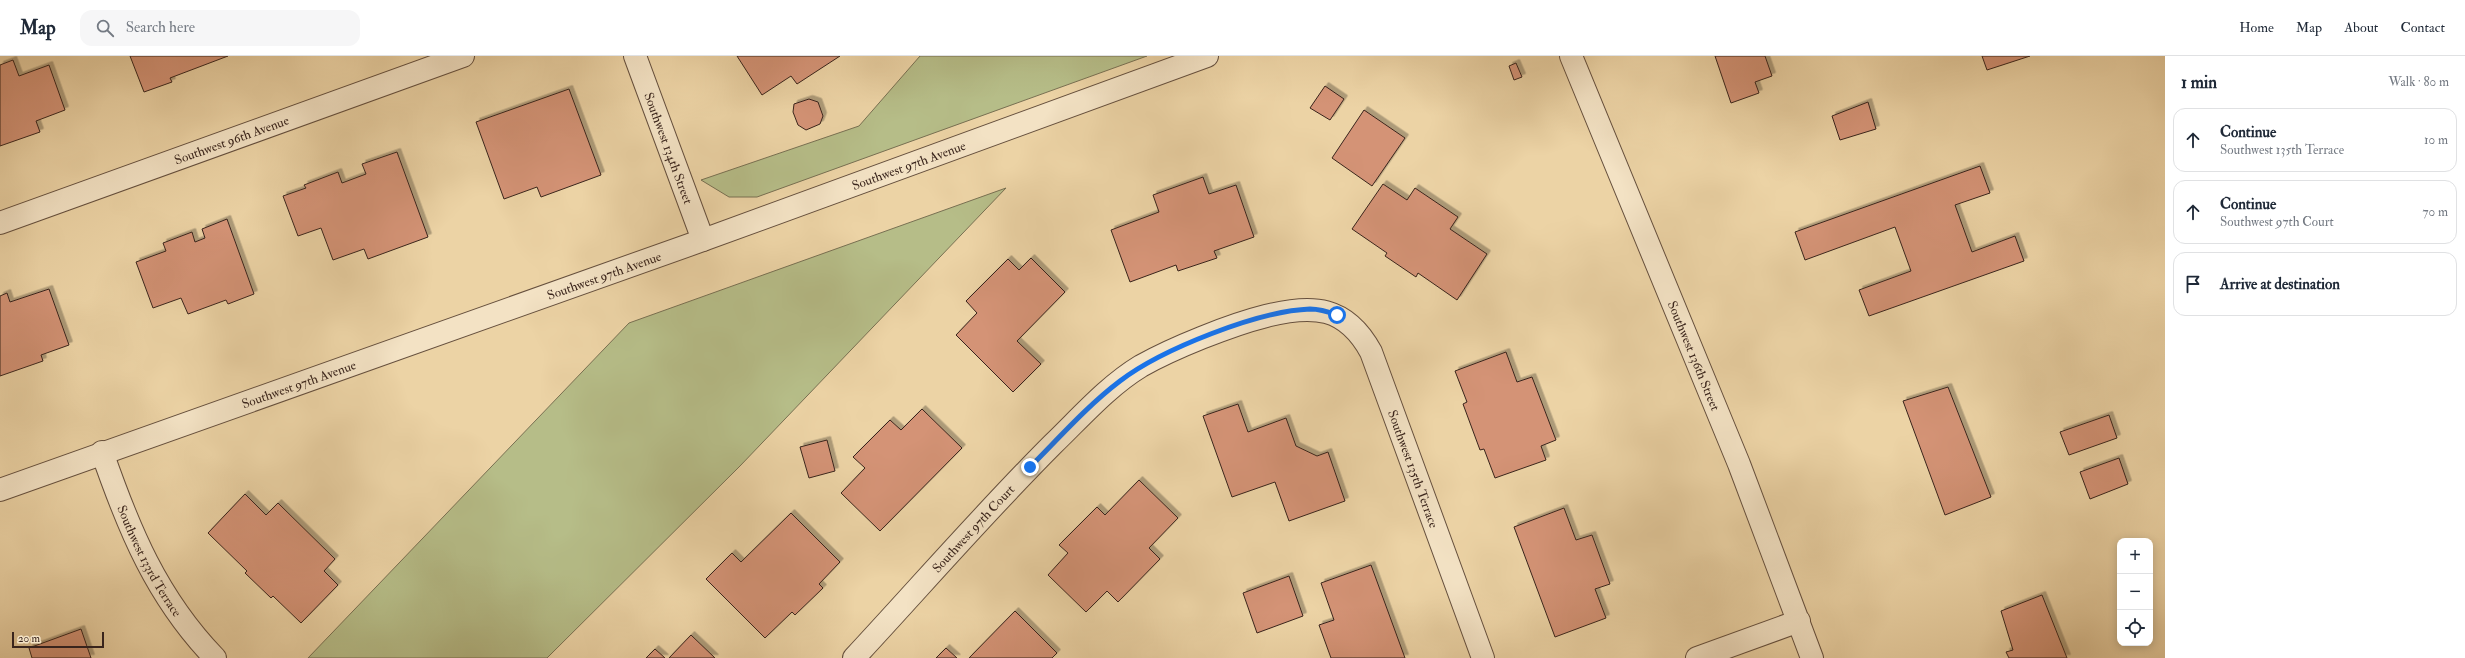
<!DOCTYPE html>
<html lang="en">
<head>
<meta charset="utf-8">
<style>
	body { margin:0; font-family:"IM FELL Double Pica",serif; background:#f6f6f7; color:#1f2937 }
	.controls { position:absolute; right:12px; bottom:12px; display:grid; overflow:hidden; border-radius:8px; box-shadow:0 2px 10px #0003 }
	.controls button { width:36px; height:36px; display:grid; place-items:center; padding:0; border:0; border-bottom:1px solid #e0e1e3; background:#fff; color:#1f2937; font:20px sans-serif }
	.scale { position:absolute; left:12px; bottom:10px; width:92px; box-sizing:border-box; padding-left:4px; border:2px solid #39241c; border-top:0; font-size:11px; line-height:14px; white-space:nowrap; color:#39241c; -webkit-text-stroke:3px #f3e2c4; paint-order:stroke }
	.stop { position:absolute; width:12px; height:12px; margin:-9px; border:3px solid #1a73e8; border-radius:50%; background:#fff }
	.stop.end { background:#1a73e8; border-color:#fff; box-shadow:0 1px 4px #0008 }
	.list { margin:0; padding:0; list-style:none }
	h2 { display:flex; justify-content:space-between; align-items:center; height:52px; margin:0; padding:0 16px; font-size:17px }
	h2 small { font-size:13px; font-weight:400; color:#747a83 }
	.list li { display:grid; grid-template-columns:26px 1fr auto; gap:12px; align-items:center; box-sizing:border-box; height:64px; margin:0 8px 8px; padding:0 8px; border:1px solid #e0e1e3; border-radius:12px }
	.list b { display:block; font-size:15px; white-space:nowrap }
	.list p { margin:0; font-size:13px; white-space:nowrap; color:#747a83 }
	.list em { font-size:13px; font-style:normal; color:#747a83 }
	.icon { flex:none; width:22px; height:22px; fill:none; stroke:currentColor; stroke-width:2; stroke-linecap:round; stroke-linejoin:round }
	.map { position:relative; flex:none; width:2165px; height:602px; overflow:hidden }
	header { display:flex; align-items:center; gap:24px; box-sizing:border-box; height:56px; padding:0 20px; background:#fff; border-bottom:1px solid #e0e1e3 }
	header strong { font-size:19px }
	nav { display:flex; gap:22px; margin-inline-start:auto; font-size:14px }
	.search { width:280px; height:36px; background:#f6f6f7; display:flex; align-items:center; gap:10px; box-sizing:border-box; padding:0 14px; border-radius:12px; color:#747a83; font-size:15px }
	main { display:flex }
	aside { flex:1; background:#fff }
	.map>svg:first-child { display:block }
	.green { fill:#b6bd88; stroke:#787052 }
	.building { fill:#d49376; stroke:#39241c; filter:url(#shadow) }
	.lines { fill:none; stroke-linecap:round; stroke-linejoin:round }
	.minor-casing { stroke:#66503e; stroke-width:24 }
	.minor { stroke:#f3e2c4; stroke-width:22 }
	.route { stroke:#1a73e8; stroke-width:5 }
	.labels { text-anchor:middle; stroke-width:4; stroke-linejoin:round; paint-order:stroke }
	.street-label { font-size:13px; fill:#39241c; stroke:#f3e2c4 }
</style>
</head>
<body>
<header>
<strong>Map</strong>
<div class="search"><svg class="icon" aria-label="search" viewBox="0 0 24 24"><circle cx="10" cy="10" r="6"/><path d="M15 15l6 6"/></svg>Search here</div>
<nav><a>Home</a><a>Map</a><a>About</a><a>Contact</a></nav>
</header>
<main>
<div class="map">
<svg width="2165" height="602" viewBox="0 0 2165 602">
	<defs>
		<filter id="shadow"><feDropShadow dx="3.5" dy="-3.5" stdDeviation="0" flood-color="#0004"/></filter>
	</defs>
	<rect width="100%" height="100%" fill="#ecd3a5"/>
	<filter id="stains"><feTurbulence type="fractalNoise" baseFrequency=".005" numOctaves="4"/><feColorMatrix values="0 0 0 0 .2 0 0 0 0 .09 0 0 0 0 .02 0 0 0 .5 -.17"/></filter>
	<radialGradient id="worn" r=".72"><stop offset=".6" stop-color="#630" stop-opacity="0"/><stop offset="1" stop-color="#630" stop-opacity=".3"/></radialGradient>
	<g class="green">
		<polygon points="920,0 1147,0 757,141 729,141 701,124 859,70"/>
		<polygon points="1006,132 740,410 547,602 308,602 629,267"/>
	</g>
	<g class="building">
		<polygon points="130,0 228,0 170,22 172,26 144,36"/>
		<polygon points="737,0 840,0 797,28 791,20 762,39"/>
		<polygon points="1715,0 1765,0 1772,20 1755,26 1759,37 1731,47"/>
		<polygon points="1982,0 2030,0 1987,14"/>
		<polygon points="13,4 19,20 49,9 65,54 36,65 40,76 0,90 0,9"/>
		<polygon points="1516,7 1522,21 1514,24 1509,10"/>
		<polygon points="1325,30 1344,43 1330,64 1310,52"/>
		<polygon points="569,33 601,119 541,141 537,131 504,143 476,66"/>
		<polygon points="809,43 818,46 823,60 820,68 806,74 798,69 793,56 794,48"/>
		<polygon points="1868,46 1876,73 1840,84 1832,60"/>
		<polygon points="1364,54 1405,82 1372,130 1332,102"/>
		<polygon points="397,96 428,181 368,203 364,193 333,204 321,172 298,180 283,140 306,132 304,129 338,116 342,127 366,118 362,108"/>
		<polygon points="1980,110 1990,137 1955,149 1972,196 2015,180 2024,205 1869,260 1859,234 1911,215 1895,171 1805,204 1795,176"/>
		<polygon points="1203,121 1209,138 1236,129 1254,181 1214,195 1217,202 1178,215 1176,209 1130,226 1111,174 1159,156 1153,139"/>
		<polygon points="1383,128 1407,144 1415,132 1458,161 1450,173 1487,198 1457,244 1418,217 1416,221 1385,200 1387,197 1352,173"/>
		<polygon points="227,163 254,238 228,248 226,244 188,258 181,242 153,252 136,206 166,195 163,187 192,176 195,186 205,182 202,173"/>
		<polygon points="1031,202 1065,236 1017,285 1041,308 1013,336 956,279 977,257 966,245 1008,203 1019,214"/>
		<polygon points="49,233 69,289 41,299 43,305 0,320 0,240 7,237 10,246"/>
		<polygon points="1506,296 1517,326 1532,321 1556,384 1541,390 1546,404 1495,422 1484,393 1480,394 1463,348 1467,346 1455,315"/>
		<polygon points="1948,331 1991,441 1945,459 1903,345"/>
		<polygon points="1238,348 1248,376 1286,362 1296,390 1317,400 1328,396 1345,445 1289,465 1275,426 1232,441 1203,360"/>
		<polygon points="922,353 962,392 880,475 841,437 865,412 853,401 890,364 901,374"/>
		<polygon points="2109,359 2117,382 2069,399 2060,376"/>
		<polygon points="827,384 835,415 809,422 800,391"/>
		<polygon points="2119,402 2128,428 2090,443 2080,416"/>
		<polygon points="1139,424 1178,462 1149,492 1160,503 1118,546 1107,535 1086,556 1048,519 1068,497 1059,489 1097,451 1105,459"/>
		<polygon points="245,438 266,459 278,447 335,503 324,515 338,529 301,567 273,540 271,542 245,517 247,515 208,477"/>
		<polygon points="1564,452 1576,484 1592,479 1610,528 1595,533 1606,562 1555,581 1514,471"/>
		<polygon points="791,457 840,506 819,528 823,532 795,559 792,556 765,582 706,523 732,497 741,506"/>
		<polygon points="1371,509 1405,602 1331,602 1319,569 1334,564 1321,527"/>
		<polygon points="1289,520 1303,560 1257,577 1243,537"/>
		<polygon points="2042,539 2067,602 2009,602 2006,596 2013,594 2001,555"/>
		<polygon points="1015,555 1057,597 1052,602 969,602"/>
		<polygon points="81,573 91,602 32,602 29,592"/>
		<polygon points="691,579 715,602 669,602"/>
		<polygon points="946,592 957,602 936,602"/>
		<polygon points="655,593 665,602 646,602"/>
	</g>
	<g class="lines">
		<defs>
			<g id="minor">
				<path id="s1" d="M635,0l68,184"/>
				<path id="s2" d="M1571,0l168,408 73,194"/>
				<path id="s3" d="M0,167l463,-167"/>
				<path id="s4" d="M102,396c27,78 55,146 113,206"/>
				<path id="s5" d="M0,434l703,-250 504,-184"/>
				<path id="s6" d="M854,602c66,-71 130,-145 199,-214 28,-27 55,-58 88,-78 32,-18 89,-41 125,-50 47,-12 80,-10 105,36l112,306"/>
				<polyline points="1697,602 1799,565"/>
			</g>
		</defs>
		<use href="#minor" class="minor-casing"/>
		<use href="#minor" class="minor"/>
	</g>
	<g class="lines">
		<path class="route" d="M1030,411c29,-29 57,-61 90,-86 42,-32 138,-70 190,-72 9,0 19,3 27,6"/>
	</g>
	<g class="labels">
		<g class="street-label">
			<text dy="5" stroke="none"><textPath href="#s3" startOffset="246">Southwest 96th Avenue</textPath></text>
			<text dy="5" stroke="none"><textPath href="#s1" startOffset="98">Southwest 134th Street</textPath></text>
			<text dy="5" stroke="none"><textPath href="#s5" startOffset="965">Southwest 97th Avenue</textPath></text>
			<text dy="5" stroke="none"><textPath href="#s5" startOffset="641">Southwest 97th Avenue</textPath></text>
			<text dy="5" stroke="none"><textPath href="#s2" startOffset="324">Southwest 136th Street</textPath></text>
			<text dy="5" stroke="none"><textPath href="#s5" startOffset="317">Southwest 97th Avenue</textPath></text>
			<text dy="5" stroke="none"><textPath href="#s6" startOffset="792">Southwest 135th Terrace</textPath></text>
			<text dy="5" stroke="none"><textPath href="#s6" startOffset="176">Southwest 97th Court</textPath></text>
			<text dy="5" stroke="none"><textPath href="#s4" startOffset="119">Southwest 133rd Terrace</textPath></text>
		</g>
	</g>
	<rect width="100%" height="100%" filter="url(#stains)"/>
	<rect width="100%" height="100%" fill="url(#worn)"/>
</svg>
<div class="controls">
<button>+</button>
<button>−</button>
<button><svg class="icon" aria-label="locate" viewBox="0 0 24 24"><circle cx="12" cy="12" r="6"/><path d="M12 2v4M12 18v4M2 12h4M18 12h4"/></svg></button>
</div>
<div class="scale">20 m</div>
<div class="stop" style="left:1337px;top:259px"></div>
<div class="stop end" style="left:1030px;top:411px"></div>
</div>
<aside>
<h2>1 min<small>Walk · 80 m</small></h2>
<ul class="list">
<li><svg class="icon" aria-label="ahead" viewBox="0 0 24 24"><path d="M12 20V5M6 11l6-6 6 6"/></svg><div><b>Continue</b><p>Southwest 135th Terrace</p></div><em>10 m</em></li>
<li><svg class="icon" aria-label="ahead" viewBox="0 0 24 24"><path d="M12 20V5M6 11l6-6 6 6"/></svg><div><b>Continue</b><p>Southwest 97th Court</p></div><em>70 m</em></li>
<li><svg class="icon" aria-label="arrive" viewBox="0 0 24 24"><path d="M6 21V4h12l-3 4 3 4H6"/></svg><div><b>Arrive at destination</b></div></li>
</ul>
</aside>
</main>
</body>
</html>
